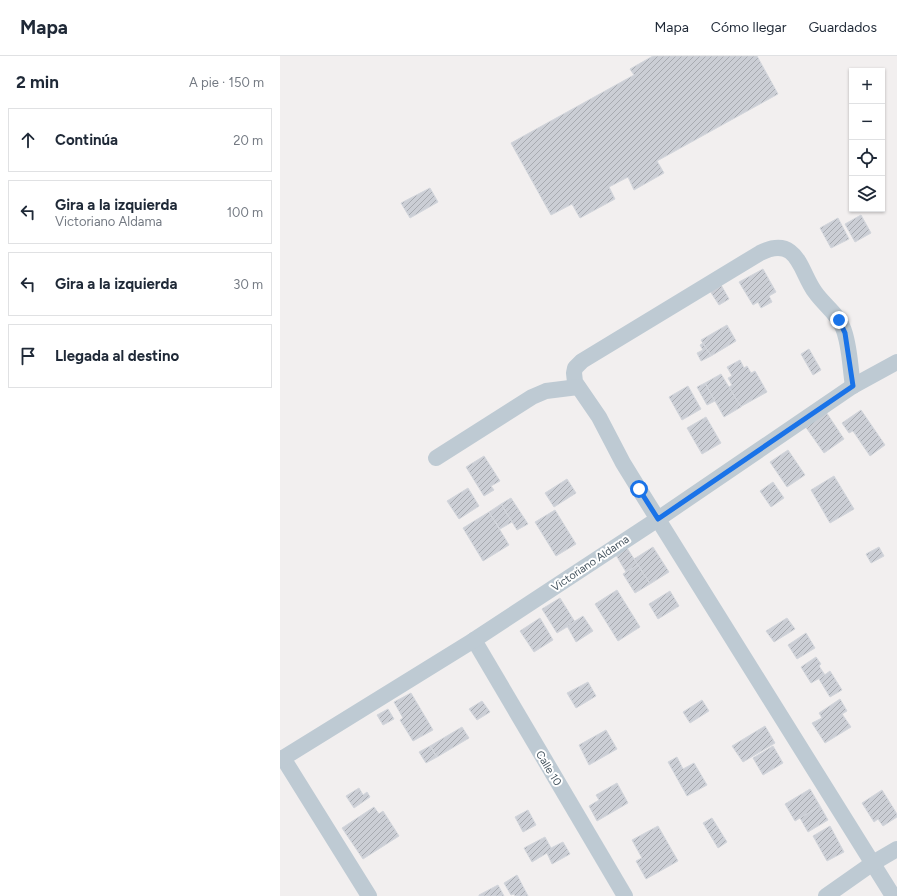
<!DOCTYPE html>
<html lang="es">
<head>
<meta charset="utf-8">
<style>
	body { margin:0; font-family:Figtree,sans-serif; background:#f6f6f7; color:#1f2937 }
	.controls { position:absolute; right:12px; top:12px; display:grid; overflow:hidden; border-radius:0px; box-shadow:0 1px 3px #0004 }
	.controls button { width:36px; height:36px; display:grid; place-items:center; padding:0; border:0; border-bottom:1px solid #e0e1e3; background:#fff; color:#1f2937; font:20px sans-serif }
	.stop { position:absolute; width:12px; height:12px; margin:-9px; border:3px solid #1a73e8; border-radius:50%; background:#fff }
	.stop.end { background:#1a73e8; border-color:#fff; box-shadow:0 1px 4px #0008 }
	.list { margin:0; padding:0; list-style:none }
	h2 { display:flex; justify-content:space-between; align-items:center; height:52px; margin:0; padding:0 16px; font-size:17px }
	h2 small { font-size:13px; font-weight:400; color:#747a83 }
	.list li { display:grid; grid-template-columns:26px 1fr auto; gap:12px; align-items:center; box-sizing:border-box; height:64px; margin:0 8px 8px; padding:0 8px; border:1px solid #e0e1e3; border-radius:0px }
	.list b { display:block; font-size:15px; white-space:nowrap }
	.list p { margin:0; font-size:13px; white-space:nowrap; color:#747a83 }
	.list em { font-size:13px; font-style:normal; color:#747a83 }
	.icon { flex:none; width:22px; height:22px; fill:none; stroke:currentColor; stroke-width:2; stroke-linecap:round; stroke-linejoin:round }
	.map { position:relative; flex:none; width:617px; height:840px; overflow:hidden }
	header { display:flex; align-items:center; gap:24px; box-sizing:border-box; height:56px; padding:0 20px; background:#fff; border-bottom:1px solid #e0e1e3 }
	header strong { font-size:19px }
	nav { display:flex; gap:22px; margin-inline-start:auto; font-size:14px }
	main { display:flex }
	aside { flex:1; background:#fff }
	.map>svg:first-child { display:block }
	.building { fill:url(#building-hatch); stroke:#d3d6dc }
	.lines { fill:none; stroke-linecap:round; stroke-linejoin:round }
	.minor { stroke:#becad3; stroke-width:16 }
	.route { stroke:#1a73e8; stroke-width:5 }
	.labels { text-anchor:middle; stroke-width:4; stroke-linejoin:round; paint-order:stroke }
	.street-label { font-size:11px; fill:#45545f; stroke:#fff }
</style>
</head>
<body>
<header>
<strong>Mapa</strong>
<nav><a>Mapa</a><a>Cómo llegar</a><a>Guardados</a></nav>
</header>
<main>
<aside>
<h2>2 min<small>A pie · 150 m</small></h2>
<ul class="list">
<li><svg class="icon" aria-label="ahead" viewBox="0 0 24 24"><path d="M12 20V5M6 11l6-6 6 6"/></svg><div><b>Continúa</b></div><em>20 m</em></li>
<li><svg class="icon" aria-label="left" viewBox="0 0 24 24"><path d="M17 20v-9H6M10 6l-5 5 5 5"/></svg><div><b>Gira a la izquierda</b><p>Victoriano Aldama</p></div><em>100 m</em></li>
<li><svg class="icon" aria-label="left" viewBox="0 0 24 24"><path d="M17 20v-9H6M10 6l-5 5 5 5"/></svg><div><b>Gira a la izquierda</b></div><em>30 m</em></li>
<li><svg class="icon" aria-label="arrive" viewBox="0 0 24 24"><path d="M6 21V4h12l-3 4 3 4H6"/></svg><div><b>Llegada al destino</b></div></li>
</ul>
</aside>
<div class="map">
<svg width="617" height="840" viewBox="0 0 617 840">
	<defs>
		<pattern id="building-hatch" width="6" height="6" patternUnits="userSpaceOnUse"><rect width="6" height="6" fill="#cbced5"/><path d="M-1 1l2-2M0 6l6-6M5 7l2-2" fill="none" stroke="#a7aab0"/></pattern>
	</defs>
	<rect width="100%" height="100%" fill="#f2efef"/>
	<g class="building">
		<polygon points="373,0 477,0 498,38 377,105 384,117 354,134 348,121 329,131 335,143 300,162 292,148 271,159 231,87 354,19 350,13"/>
		<polygon points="150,132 158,146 130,162 121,147"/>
		<polygon points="581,159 591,177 575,186 565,168"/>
		<polygon points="558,162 569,183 551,192 540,172"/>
		<polygon points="483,213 496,236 489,240 492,246 481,252 478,246 473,249 459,226"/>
		<polygon points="441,229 449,243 439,249 430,235"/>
		<polygon points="447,269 456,285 431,300 421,284"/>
		<polygon points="423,287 431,300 421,305 417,297 423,294 420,289"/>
		<polygon points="529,293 541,314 533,319 521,298"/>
		<polygon points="460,304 464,312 467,310 471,317 475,315 487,336 460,351 449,331 452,329 448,322 452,320 447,311"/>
		<polygon points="441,318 461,351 444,361 425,327"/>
		<polygon points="425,327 435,345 427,349 417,331"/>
		<polygon points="408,330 421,353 402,364 389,341"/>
		<polygon points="581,354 605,389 590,400 573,375 569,377 562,367"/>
		<polygon points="546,356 564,383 544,397 525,370"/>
		<polygon points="426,361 441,387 422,398 407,372"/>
		<polygon points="508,394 525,419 507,431 490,406"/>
		<polygon points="204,400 220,425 211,430 214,434 204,440 186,411"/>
		<polygon points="554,420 574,453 550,467 531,434"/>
		<polygon points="287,423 296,437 274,451 265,437"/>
		<polygon points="493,426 504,442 491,451 480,435"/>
		<polygon points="188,432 199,450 179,463 167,445"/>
		<polygon points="231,442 248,468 237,474 221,448"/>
		<polygon points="221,448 232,466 220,473 209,456"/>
		<polygon points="275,454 296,488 276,500 255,466"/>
		<polygon points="209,456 229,489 203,505 183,472"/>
		<polygon points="373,491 389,516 370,528 354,503"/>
		<polygon points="599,491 604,500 591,507 586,498"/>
		<polygon points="347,492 358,509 346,516 336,499"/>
		<polygon points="358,509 370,528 355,537 343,518"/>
		<polygon points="337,534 360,571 338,585 315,548"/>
		<polygon points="390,535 399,550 378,563 369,548"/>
		<polygon points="280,542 295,566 277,577 262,553"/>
		<polygon points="303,560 313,575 296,586 287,570"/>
		<polygon points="260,562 273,584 254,596 240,575"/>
		<polygon points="507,562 515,573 494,586 486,575"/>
		<polygon points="526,577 535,592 517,603 508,589"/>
		<polygon points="536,601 541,608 539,610 545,619 531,627 521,611"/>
		<polygon points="550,615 562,634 550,641 539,623"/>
		<polygon points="308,626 316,640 296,652 287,637"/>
		<polygon points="131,637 153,674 133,685 120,664 123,662 114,646"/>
		<polygon points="560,643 567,655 562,658 571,671 545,687 532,667 542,662 539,657"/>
		<polygon points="422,644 429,655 410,667 403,656"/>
		<polygon points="202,645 210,656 197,664 189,653"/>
		<polygon points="108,653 114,663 103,669 97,659"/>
		<polygon points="485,670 495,687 463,706 452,690"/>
		<polygon points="182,671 189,682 157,701 150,690"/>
		<polygon points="326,674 337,693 309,709 299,689"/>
		<polygon points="150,690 157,701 146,707 139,696"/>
		<polygon points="493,690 503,707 483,719 473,702"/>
		<polygon points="397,701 403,713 414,707 427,729 407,740 388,706"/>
		<polygon points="337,727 348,747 317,765 309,750 319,744 316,739"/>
		<polygon points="79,732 83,739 87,736 90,741 74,752 66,740"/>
		<polygon points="530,733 540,750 515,765 505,748"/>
		<polygon points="602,734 617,758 617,761 603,770 598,763 594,766 582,747"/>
		<polygon points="540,750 548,764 528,776 520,762"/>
		<polygon points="94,751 99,758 103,755 119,780 83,803 62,772"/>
		<polygon points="248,754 256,769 243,776 235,761"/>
		<polygon points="432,762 447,786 438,792 423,767"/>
		<polygon points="378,770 398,805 366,823 356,805 362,802 352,784"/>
		<polygon points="550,770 564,796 547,805 533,780"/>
		<polygon points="265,781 271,792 283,786 290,798 272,808 267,797 252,806 244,792"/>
		<polygon points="237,819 248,840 235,840 234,838 231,839 224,827"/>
		<polygon points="218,829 224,840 199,840 199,839"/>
	</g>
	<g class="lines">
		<g class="minor">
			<path d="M573,330c-3,-18 -3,-41 -10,-58 -5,-14 -19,-23 -28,-36 -15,-20 -17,-58 -55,-39l-178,108 -7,7 -1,5 1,9 24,35 24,46 16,26 254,407"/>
			<polyline points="156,402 252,341 266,335 298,331"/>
			<polyline points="194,584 345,840"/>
			<polyline points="3,702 89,840"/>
			<polyline points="0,704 194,584 378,463 573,330 617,306"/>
			<polyline points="546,840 593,807 617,793"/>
		</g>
	</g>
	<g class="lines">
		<polyline class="route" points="359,433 378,463 573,330 565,277 559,264"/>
	</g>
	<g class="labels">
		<g class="street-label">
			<text transform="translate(310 507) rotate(-34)" y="4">Victoriano Aldama</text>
			<text transform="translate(269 712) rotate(59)" y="4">Calle 10</text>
		</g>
	</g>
</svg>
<div class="controls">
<button>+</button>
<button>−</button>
<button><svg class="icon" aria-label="locate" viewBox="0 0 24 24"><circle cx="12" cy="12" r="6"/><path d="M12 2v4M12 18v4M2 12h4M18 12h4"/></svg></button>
<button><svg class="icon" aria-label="layers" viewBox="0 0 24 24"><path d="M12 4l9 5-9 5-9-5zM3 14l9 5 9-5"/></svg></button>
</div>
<div class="stop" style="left:359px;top:433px"></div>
<div class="stop end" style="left:559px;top:264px"></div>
</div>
</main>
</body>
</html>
